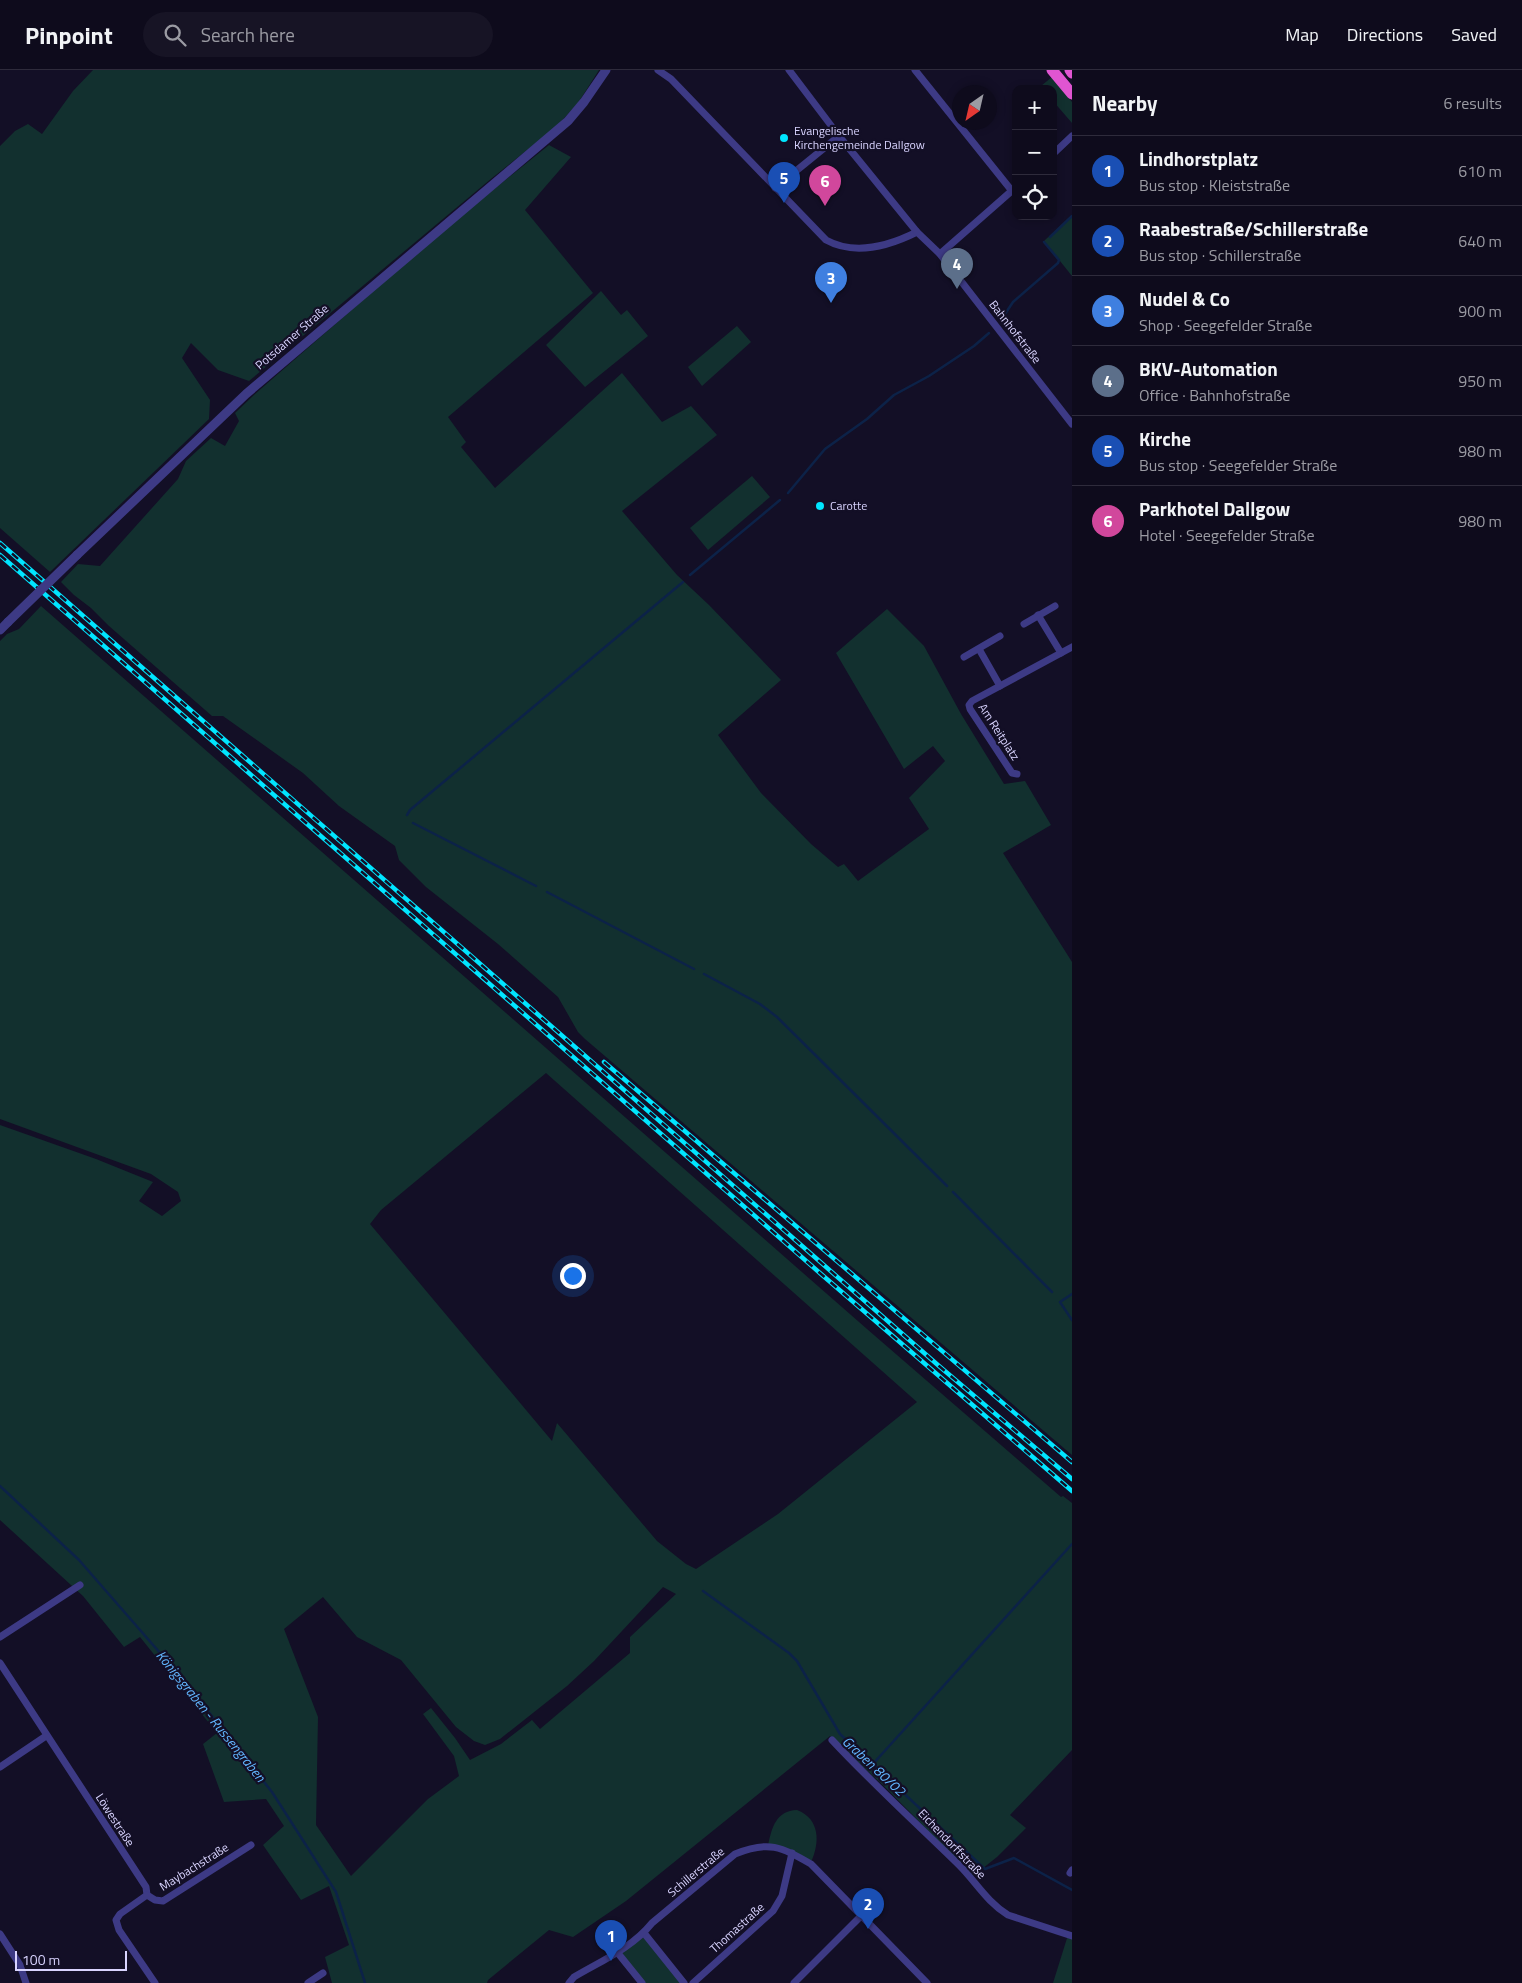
<!DOCTYPE html>
<html lang="en">
<head>
<meta charset="utf-8">
<style>
	body { margin:0; font-family:"Titillium Web",sans-serif; background:#171425; color:#f1f3f6 }
	.controls { position:absolute; right:15px; top:15px; display:grid; overflow:hidden; border-radius:10px; box-shadow:0 2px 8px #0003 }
	.controls button { width:45px; height:45px; display:grid; place-items:center; padding:0; border:0; border-bottom:1px solid #2e2b3b; background:#0e0b1c; color:#f1f3f6; font:25px sans-serif }
	.compass { position:absolute; left:952px; top:15px; width:45px; height:45px; border-radius:50%; background:#0e0b1c; box-shadow:0 2px 8px #0003; rotate:214deg }
	.scale { position:absolute; left:15px; bottom:12px; width:112px; box-sizing:border-box; padding-left:5px; border:2px solid #d9d4ff; border-top:0; font-size:14px; line-height:18px; white-space:nowrap; color:#d9d4ff; -webkit-text-stroke:4px #130f26; paint-order:stroke }
	.you { position:absolute; left:572px; top:1205px; width:18px; height:18px; margin:-12px; border:4px solid #fff; border-radius:50%; background:#1a73e8; box-shadow:0 0 0 8px #1a73e833 }
	.badge { display:grid; place-items:center; width:32px; height:32px; border-radius:50%; background:#8c9099; color:#fff; font-size:16px; font-weight:700 }
	.pin { position:absolute; translate:-50% -41px; filter:drop-shadow(0 1px 2px #0008) }
	.pin::after { content:''; position:absolute; top:26px; width:18px; height:15px; background:inherit; clip-path:polygon(0 0,100% 0,50% 100%) }
	.list { margin:0; padding:0; list-style:none }
	h2 { display:flex; justify-content:space-between; align-items:center; height:65px; margin:0; padding:0 20px; font-size:21px }
	h2 small { font-size:16px; font-weight:400; color:#9b9ba3 }
	.list li { display:grid; grid-template-columns:32px 1fr auto; gap:15px; align-items:center; box-sizing:border-box; height:70px; padding:0 20px; border-top:1px solid #2e2b3b }
	.list b { display:block; font-size:19px; white-space:nowrap }
	.list p { margin:0; font-size:16px; white-space:nowrap; color:#9b9ba3 }
	.list em { font-size:16px; font-style:normal; color:#9b9ba3 }
	.icon { flex:none; width:28px; height:28px; fill:none; stroke:currentColor; stroke-width:2; stroke-linecap:round; stroke-linejoin:round }
	.map { position:relative; flex:none; width:1072px; height:1913px; overflow:hidden }
	header { display:flex; align-items:center; gap:30px; box-sizing:border-box; height:70px; padding:0 25px; background:#0e0b1c; border-bottom:1px solid #2e2b3b }
	header strong { font-size:24px }
	nav { display:flex; gap:28px; margin-inline-start:auto; font-size:18px }
	.search { width:350px; height:45px; background:#171425; display:flex; align-items:center; gap:12px; box-sizing:border-box; padding:0 18px; border-radius:28px; color:#9b9ba3; font-size:19px }
	main { display:flex }
	aside { flex:1; background:#0e0b1c }
	.map>svg:first-child { display:block }
	.green { fill:#12302f; fill-rule:evenodd }
	.lines { fill:none; stroke-linecap:round; stroke-linejoin:round }
	.stream { stroke:#0c2248; stroke-width:2.5 }
	.minor { stroke:#3d3a85; stroke-width:7 }
	.tertiary { stroke:#3d3a85; stroke-width:9 }
	.trunk { stroke:#e055d1; stroke-width:11 }
	.rail-casing { stroke:#00e5ff; stroke-width:4.5 }
	.rail { stroke:#130f26; stroke-width:2.5; stroke-dasharray:8; stroke-linecap:butt }
	.tertiary-bridge { stroke:#3d3a85; stroke-width:9 }
	.poi-dot { fill:#00e5ff; stroke:#130f26; stroke-width:2 }
	.labels { text-anchor:middle; stroke-width:4.5; stroke-linejoin:round; paint-order:stroke }
	.poi-label { font-size:12px; fill:#d9d4ff; stroke:#130f26; text-anchor:start }
	.street-label { font-size:12px; fill:#d9d4ff; stroke:#130f26 }
	.water-label { font-size:14px; font-style:italic; fill:#62b6ff; stroke:#130f26 }
</style>
</head>
<body>
<header>
<strong>Pinpoint</strong>
<div class="search"><svg class="icon" aria-label="search" viewBox="0 0 24 24"><circle cx="10" cy="10" r="6"/><path d="M15 15l6 6"/></svg>Search here</div>
<nav><a>Map</a><a>Directions</a><a>Saved</a></nav>
</header>
<main>
<div class="map">
<svg width="1072" height="1913" viewBox="0 0 1072 1913">
	<rect width="100%" height="100%" fill="#130f26"/>
	<g class="green">
		<polygon points="93,0 599,0 578,33 556,57 492,108 249,311 218,300 191,273 182,288 210,330 209,349 50,502 0,458 0,76 15,61 28,54 42,64 73,21"/>
		<polygon points="1052,7 1072,32 1072,53 1053,31 1053,19 1044,19 1041,16"/>
		<polygon points="549,75 571,87 525,140 593,223 448,347 466,372 461,377 495,418 622,303 662,352 691,336 717,365 622,441 677,505 709,535 781,610 718,665 761,723 811,774 838,797 844,794 858,811 929,759 909,728 945,691 933,676 904,699 836,583 887,539 924,576 961,644 1004,714 1025,711 1051,755 1003,783 1072,892 1072,1385 585,969 578,962 558,927 498,874 426,817 399,790 395,776 339,736 303,703 223,646 212,646 109,556 91,538 74,525 61,512 78,494 100,496 178,409 186,391 211,368 225,376 239,351 235,343 255,324 448,156"/>
		<polygon points="1072,145 1072,206 1044,171"/>
		<polygon points="601,221 621,245 627,240 648,266 585,317 546,275"/>
		<polygon points="737,256 751,272 702,316 688,297"/>
		<polygon points="752,406 770,427 708,480 690,458"/>
		<path d="M41,536l826,723 194,168 2,-1 9,7v247l-62,65 16,13 -29,29 -24,19 -86,-87 -57,-53 -204,165 -53,36 -24,-7 -61,50 -1,3h-155l-7,-26 24,-12 -20,-59 -28,14 -38,-55 21,-19 -18,-27 -42,3 -21,-58 14,-11 -77,-96 -16,10 -41,-51 -83,-76v-395l96,34 57,23 -14,19 23,15 19,-15 -3,-9 -27,-18 -151,-55v-478l7,-7 12,-5zM546,1003l371,329 -139,112 -82,55 -10,-5 -29,-23 -100,-118 -5,18 -182,-217 11,-14zM663,1517l13,7 -46,43v16l-90,76 -8,-9 -31,24 -31,16 -15,-22 -24,-30 -8,6 31,42 5,20 -31,23 -77,77 -35,-51 2,-108 -34,-88 39,-32 34,40 44,23 55,67 18,14 11,4 15,-6 67,-53 27,-25z"/>
		<path d="M797,1740c23,9 23,32 14,52l-43,-17c4,-18 8,-34 29,-35z"/>
		<polygon points="644,1864 683,1913 643,1913 618,1883"/>
		<polygon points="1068,1865 1072,1866 1072,1913 1053,1913"/>
	</g>
	<g class="lines">
		<g class="stream">
			<polyline points="1050,167 1072,146"/>
			<polyline points="1003,247 1013,232 1058,193 1059,190 1044,172"/>
			<polyline points="788,423 825,379 867,349 894,325 929,306 974,276 989,263"/>
			<polyline points="690,505 780,430"/>
			<polyline points="407,745 410,740 683,512"/>
			<polyline points="413,753 536,816"/>
			<polyline points="547,822 694,899"/>
			<polyline points="704,904 760,934 777,947 947,1116"/>
			<polyline points="953,1122 1052,1222"/>
			<polyline points="1072,1224 1060,1232 1072,1250"/>
			<polyline points="0,1416 79,1490 181,1607 272,1722 336,1822 365,1913"/>
			<polyline points="703,1521 789,1583 797,1591 840,1664 985,1799 1014,1788 1072,1820"/>
			<polyline points="872,1695 1072,1474"/>
		</g>
		<g class="minor">
			<path d="M658,0l13,9 155,161c29,16 63,6 91,-8"/>
			<polyline points="789,0 839,66 917,162 940,184 1072,354"/>
			<polyline points="915,0 1012,121"/>
			<polyline points="1053,84 1072,66"/>
			<polyline points="775,118 839,66"/>
			<polyline points="940,184 1015,118"/>
			<polyline points="1038,545 1061,583"/>
			<polyline points="1024,554 1055,536"/>
			<polyline points="979,579 1000,616"/>
			<polyline points="964,587 1000,566"/>
			<polyline points="1017,704 1012,703 970,639 969,635 972,631 1072,577"/>
			<polyline points="0,1567 80,1515"/>
			<polyline points="0,1593 146,1817 147,1825 120,1844 116,1850 119,1860 155,1913"/>
			<path d="M832,1670c41,44 85,84 127,125 17,17 28,37 49,50l64,21"/>
			<polyline points="0,1697 46,1666"/>
			<polyline points="1070,1803 1072,1800"/>
			<polyline points="147,1825 155,1830 163,1831 251,1775"/>
			<polyline points="644,1863 684,1913"/>
			<polyline points="0,1864 20,1895 26,1913"/>
			<polyline points="617,1882 642,1913"/>
			<polyline points="308,1913 323,1903"/>
			<path d="M569,1913l5,-6c27,-16 58,-29 78,-54l83,-69c34,-14 46,-7 76,10l116,119"/>
			<polyline points="693,1913 773,1841 782,1826 792,1783"/>
			<polyline points="794,1913 862,1845"/>
		</g>
		<g class="tertiary">
			<polyline points="77,485 246,324 568,51 584,32 606,0"/>
			<polyline points="0,560 8,552"/>
		</g>
		<g class="trunk">
			<polyline points="1052,0 1072,24"/>
			<polyline points="1070,0 1072,3"/>
		</g>
		<defs>
			<g id="rail">
				<polyline points="0,473 939,1296 1072,1409"/>
				<polyline points="0,485 821,1204 1072,1421"/>
				<polyline points="604,992 1072,1392"/>
			</g>
		</defs>
		<use href="#rail" class="rail-casing"/>
		<use href="#rail" class="rail"/>
		<polyline class="tertiary-bridge" points="8,552 77,485"/>
	</g>
	<g class="poi-dot">
		<circle cx="784" cy="68" r="5"/>
		<circle cx="820" cy="436" r="5"/>
	</g>
	<g class="labels">
		<g class="poi-label">
			<text x="794" y="65">Evangelische<tspan x="794" dy="14">Kirchengemeinde Dallgow</tspan></text>
			<text x="830" y="440">Carotte</text>
		</g>
		<g class="street-label">
			<text transform="translate(1015 262) rotate(52)" y="4">Bahnhofstraße</text>
			<text transform="translate(292 267) rotate(-41)" y="4">Potsdamer Straße</text>
			<text transform="translate(999 662) rotate(57)" y="4">Am Reitplatz</text>
			<text transform="translate(115 1750) rotate(57)" y="4">Löwestraße</text>
			<text transform="translate(952 1774) rotate(46)" y="4">Eichendorffstraße</text>
			<text transform="translate(194 1797) rotate(-32)" y="4">Maybachstraße</text>
			<text transform="translate(696 1802) rotate(-40)" y="4">Schillerstraße</text>
			<text transform="translate(737 1858) rotate(-42)" y="4">Thomastraße</text>
		</g>
		<g class="water-label">
			<text transform="translate(211 1646) rotate(51)" y="5">Königsgraben - Russengraben</text>
			<text transform="translate(874 1696) rotate(43)" y="5">Graben 80/02</text>
		</g>
	</g>
</svg>
<div class="controls">
<button>+</button>
<button>−</button>
<button><svg class="icon" aria-label="locate" viewBox="0 0 24 24"><circle cx="12" cy="12" r="6"/><path d="M12 2v4M12 18v4M2 12h4M18 12h4"/></svg></button>
</div>
<svg class="compass" viewBox="-18 -18 36 36"><path d="M0-13l5 13h-10z" fill="#e53935"/><path d="M0 13l5-13h-10z" fill="#9b9ba3"/></svg>
<div class="scale">100 m</div>
<div class="you"></div>
<div class="pin badge" style="left:611px;top:1891px;background:#1a4fb4">1</div>
<div class="pin badge" style="left:868px;top:1859px;background:#1a4fb4">2</div>
<div class="pin badge" style="left:831px;top:233px;background:#3f7fe0">3</div>
<div class="pin badge" style="left:957px;top:219px;background:#5c6f8a">4</div>
<div class="pin badge" style="left:784px;top:133px;background:#1a4fb4">5</div>
<div class="pin badge" style="left:825px;top:136px;background:#d1479c">6</div>
</div>
<aside>
<h2>Nearby<small>6 results</small></h2>
<ul class="list">
<li><span class="badge" style="background:#1a4fb4">1</span><div><b>Lindhorstplatz</b><p>Bus stop · Kleiststraße</p></div><em>610 m</em></li>
<li><span class="badge" style="background:#1a4fb4">2</span><div><b>Raabestraße/Schillerstraße</b><p>Bus stop · Schillerstraße</p></div><em>640 m</em></li>
<li><span class="badge" style="background:#3f7fe0">3</span><div><b>Nudel &amp; Co</b><p>Shop · Seegefelder Straße</p></div><em>900 m</em></li>
<li><span class="badge" style="background:#5c6f8a">4</span><div><b>BKV-Automation</b><p>Office · Bahnhofstraße</p></div><em>950 m</em></li>
<li><span class="badge" style="background:#1a4fb4">5</span><div><b>Kirche</b><p>Bus stop · Seegefelder Straße</p></div><em>980 m</em></li>
<li><span class="badge" style="background:#d1479c">6</span><div><b>Parkhotel Dallgow</b><p>Hotel · Seegefelder Straße</p></div><em>980 m</em></li>
</ul>
</aside>
</main>
</body>
</html>
